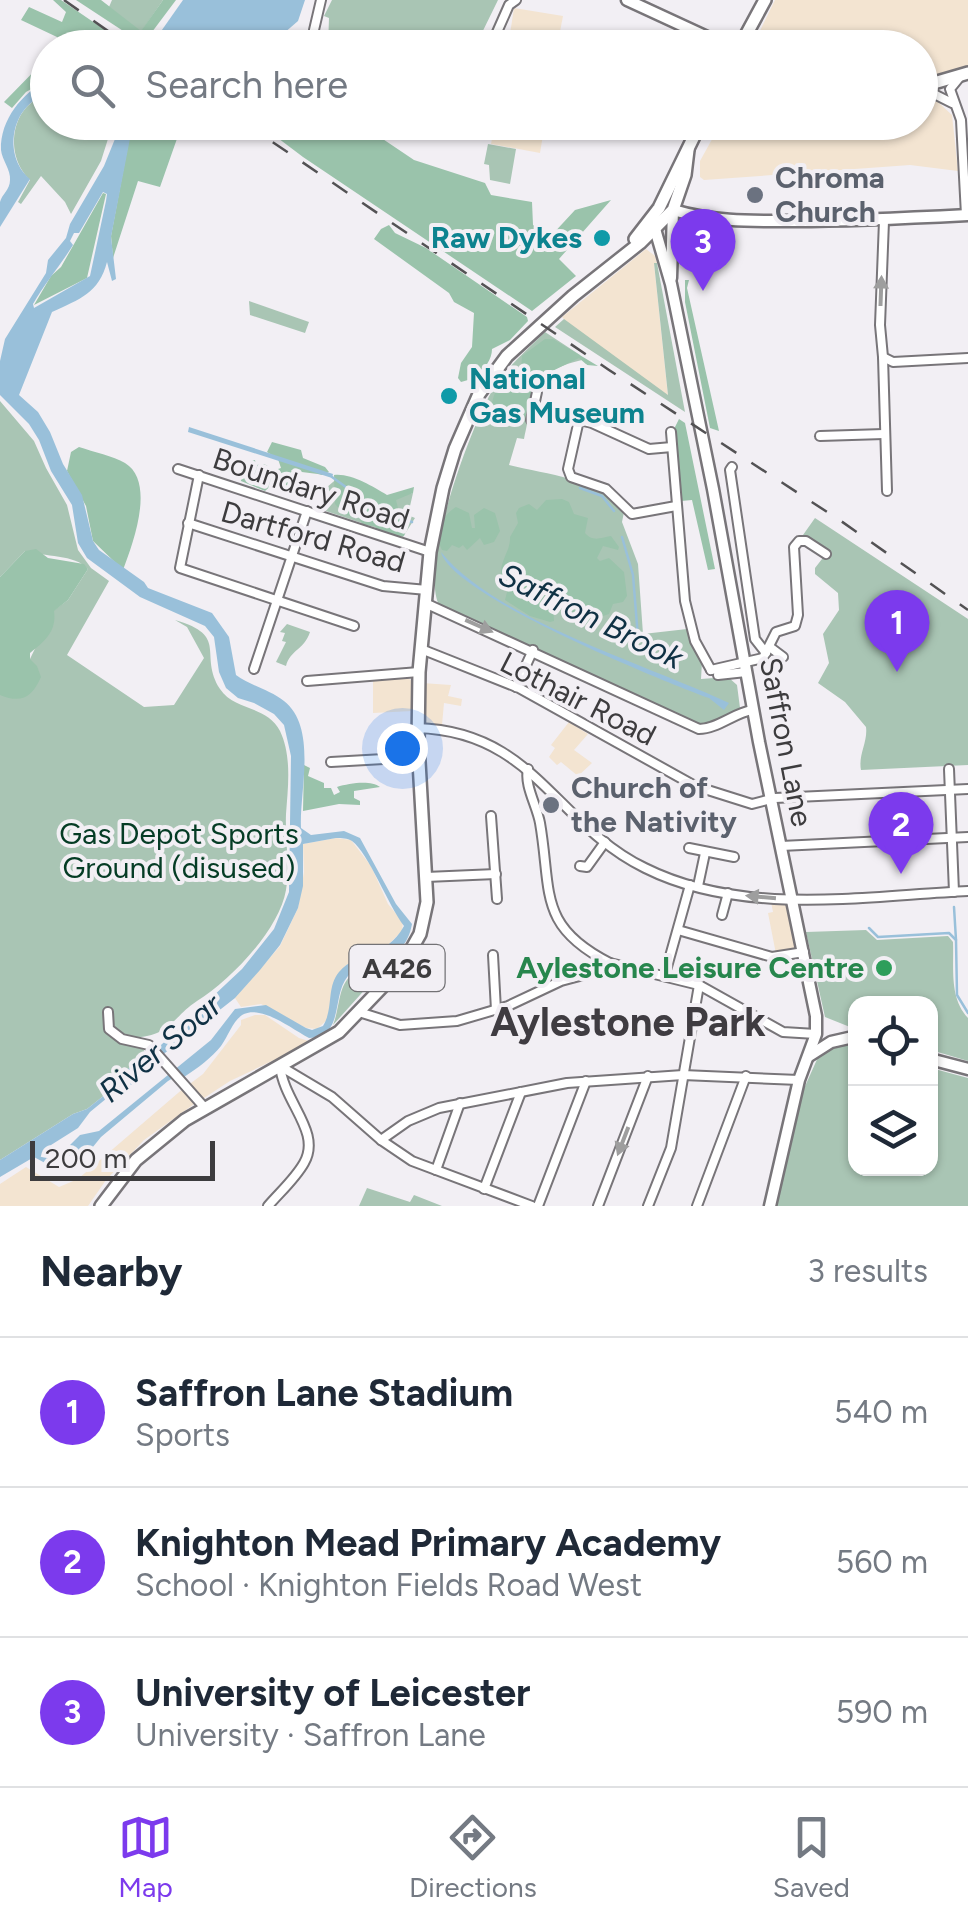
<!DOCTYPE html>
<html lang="en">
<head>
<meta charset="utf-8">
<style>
	body { margin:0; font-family:Figtree,sans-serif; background:#f2f2f3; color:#1f2937 }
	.controls { position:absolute; right:30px; bottom:30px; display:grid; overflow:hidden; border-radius:20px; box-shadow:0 2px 8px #0004 }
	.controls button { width:90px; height:90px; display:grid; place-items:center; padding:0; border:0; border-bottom:2px solid #e0e1e3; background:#fff; color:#1f2937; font:50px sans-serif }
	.scale { position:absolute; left:30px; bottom:25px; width:185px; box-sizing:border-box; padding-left:10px; border:5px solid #3d3c3e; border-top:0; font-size:28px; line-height:35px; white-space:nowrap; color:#3d3c3e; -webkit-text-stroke:8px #f2eff4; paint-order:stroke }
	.you { position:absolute; left:402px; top:748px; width:35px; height:35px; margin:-25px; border:8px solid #fff; border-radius:50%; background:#1a73e8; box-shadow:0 0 0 15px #1a73e833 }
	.badge { display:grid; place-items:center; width:65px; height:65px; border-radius:50%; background:#7c3aed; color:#fff; font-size:32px; font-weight:700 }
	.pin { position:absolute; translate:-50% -82px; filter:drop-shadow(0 2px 5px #0008) }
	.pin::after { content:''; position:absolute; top:52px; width:35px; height:30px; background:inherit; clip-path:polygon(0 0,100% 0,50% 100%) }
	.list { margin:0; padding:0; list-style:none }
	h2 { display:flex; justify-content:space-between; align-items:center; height:130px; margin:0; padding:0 40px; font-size:42px }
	h2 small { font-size:32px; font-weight:400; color:#747a83 }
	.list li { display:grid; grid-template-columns:65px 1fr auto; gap:30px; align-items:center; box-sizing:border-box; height:150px; padding:0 40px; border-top:2px solid #e0e1e3 }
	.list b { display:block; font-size:38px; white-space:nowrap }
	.list p { margin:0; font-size:32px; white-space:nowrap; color:#747a83 }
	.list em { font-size:32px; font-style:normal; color:#747a83 }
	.icon { flex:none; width:55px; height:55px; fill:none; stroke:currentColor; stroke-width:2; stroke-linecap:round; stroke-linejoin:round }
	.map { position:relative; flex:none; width:968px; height:1206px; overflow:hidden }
	.search { position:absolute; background:#fff; box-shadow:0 2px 8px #0004; left:30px; right:30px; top:30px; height:110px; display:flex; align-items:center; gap:25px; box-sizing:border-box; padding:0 35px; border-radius:55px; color:#747a83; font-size:38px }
	.sheet { height:580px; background:#fff }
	nav { display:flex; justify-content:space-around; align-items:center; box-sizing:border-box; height:140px; border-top:2px solid #e0e1e3; background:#fff; font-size:28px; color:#747a83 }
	nav a { display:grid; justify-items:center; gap:5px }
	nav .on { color:#7c3aed }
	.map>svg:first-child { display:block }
	.commercial { fill:#f3e4d1 }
	.green { fill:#a9c5b4 }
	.forest { fill:#9ac3ab }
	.water { fill:#99c0da; fill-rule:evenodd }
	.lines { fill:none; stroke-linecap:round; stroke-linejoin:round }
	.stream { stroke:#99c0da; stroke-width:2.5 }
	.street-casing { stroke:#787579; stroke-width:12 }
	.secondary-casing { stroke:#787579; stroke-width:15 }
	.primary-casing { stroke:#787579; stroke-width:16 }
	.street { stroke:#fff; stroke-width:8 }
	.secondary { stroke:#fff; stroke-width:10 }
	.primary { stroke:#fff; stroke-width:11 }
	.rail { stroke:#535254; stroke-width:2.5; stroke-dasharray:18 18; stroke-linecap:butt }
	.oneway { fill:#9e9e9e }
	.worship-dot { fill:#6b7280; stroke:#f2eff4; stroke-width:4 }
	.culture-dot { fill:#0f9aa8; stroke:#f2eff4; stroke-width:4 }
	.leisure-dot { fill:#2e9e5b; stroke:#f2eff4; stroke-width:4 }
	.labels { text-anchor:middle; stroke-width:8; stroke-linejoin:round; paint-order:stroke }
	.shield { fill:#f2eff4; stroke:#737275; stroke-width:2.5 }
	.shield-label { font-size:28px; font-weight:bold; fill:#3d3c3e }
	.worship-label { font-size:30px; font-weight:bold; fill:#5b616d; stroke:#f2eff4; text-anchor:start }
	.culture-label { font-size:30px; font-weight:bold; fill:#0d838f; stroke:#f2eff4; text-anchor:end }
	.street-label { font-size:30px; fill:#3d3c3e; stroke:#f2eff4 }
	.park-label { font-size:30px; fill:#053c25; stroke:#f2eff4 }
	.leisure-label { font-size:30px; font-weight:bold; fill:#27864d; stroke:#f2eff4; text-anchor:end }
	.water-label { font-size:32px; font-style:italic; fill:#0f3144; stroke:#f2eff4 }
	.district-label { font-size:40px; font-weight:bold; fill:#3f3c41; stroke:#f2eff4 }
</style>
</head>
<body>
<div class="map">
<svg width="968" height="1206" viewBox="0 0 968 1206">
	<rect width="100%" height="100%" fill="#f2eff4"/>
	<g class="commercial">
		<polygon points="775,0 968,0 968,69 921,82 920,48 756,48 754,43"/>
		<polygon points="514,8 563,16 557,47 508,47"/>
		<polygon points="921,98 938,102 952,115 958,171 910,165 704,180 700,177 700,161 721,123 920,122"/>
		<polygon points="495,123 545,123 540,153 491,144"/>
		<polygon points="646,249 655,256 657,263 654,264 668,396 574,330 562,317"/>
		<polygon points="407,677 414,683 412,711 373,713 373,679"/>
		<polygon points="422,683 451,685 448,696 462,699 461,706 444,703 442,725 423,725"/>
		<polygon points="569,722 588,734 574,750 592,763 578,776 561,762 557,765 549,757 555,748 551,745"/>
		<polygon points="336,838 351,840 371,866 388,904 403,922 402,931 383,950 345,966 327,1020 317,1029 306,1028 261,1004 241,1007 235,998 280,946 298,908 304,872 303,844"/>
		<polygon points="771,902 789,902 797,951 776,954 768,913 773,912"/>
		<polygon points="255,1015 265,1015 299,1038 312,1042 230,1081 201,1100 187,1086 203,1074 241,1025 241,1020"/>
		<polygon points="185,1087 197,1102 144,1140 106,1180 88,1206 0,1206 0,1184 26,1167 59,1187 78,1179"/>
	</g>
	<g class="green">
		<polygon points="112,0 163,0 141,32 109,7"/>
		<polygon points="332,0 498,0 475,47 328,47 329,18 324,16"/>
		<path d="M47,95l1,27 65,1 -12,38 -30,53 -6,-12 -24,-26 -20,28 -3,-2 12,-22c-26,-25 -20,-75 17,-85z"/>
		<polygon points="488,144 516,149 510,184 490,180 489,165 484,164"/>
		<polygon points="654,263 657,263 685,412 555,327 564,319 668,395"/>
		<polygon points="249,301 309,322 305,333 250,315"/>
		<path d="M545,332l35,23 2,5c-55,13 -47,33 -58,79l-7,-1 -8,27c40,10 89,13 115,47l-2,10 16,42 5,70 44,-5 15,33 -1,17 27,-2 9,8 3,23 -33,17 -4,1 -264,-121c-20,-40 33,-183 56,-219 11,-18 32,-36 50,-54z"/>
		<path d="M0,401l34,40 12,27 21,37 11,45 13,18 18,13 -42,74 77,52 30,-2 30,-47 -17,-31 -12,-7c55,16 23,34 45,69 14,22 47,16 60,42 12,25 8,56 6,83 -1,25 4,52 0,76 -7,41 -57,91 -89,111 -23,15 -25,32 -56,36l-2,8 10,11 -32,24 -1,6 -29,23 -14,5 -73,46v-479l30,-22 23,-48 15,-11 20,-31c-13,-15 -44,-12 -63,-18l-25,26z"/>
		<path d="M340,476c27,20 41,24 73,17l-5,22 7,3 -12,19 -83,-28 6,-21z"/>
		<path d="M815,518l153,101v146l-107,5c-3,-15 7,-28 5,-43l-21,-25 -27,-19 11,-20 -6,-29 16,-24 -1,-17 -23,-19v-6l14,-18 -26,-15z"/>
		<path d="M287,624l23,8c-6,18 -20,18 -24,34l-10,-4 10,-20 -4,-1 3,-8 -5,-1z"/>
		<path d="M866,930l11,10 71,-4 5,6c1,27 -4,56 15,76v43l-37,-11 -1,-46h-74l-1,25 -30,-12 -19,-85z"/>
		<path d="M363,968l6,17 -36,40c9,-23 3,-46 30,-57z"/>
		<polygon points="838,1044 855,1046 856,1168 930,1168 931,1068 968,1078 968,1206 775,1206 802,1093 819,1055"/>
		<polygon points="367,1188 410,1202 414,1195 442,1206 359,1206"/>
	</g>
	<g class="forest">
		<polygon points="53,0 61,0 130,47 59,47 62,44 57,37 21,20 29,7 62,22 66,12"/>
		<polygon points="76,0 101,0 141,31 163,0 176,0 143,44"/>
		<polygon points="47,58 47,80 26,92 12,108 4,102"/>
		<polygon points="132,123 186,123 179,133 160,187 138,181 113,258 111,236"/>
		<polygon points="258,123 359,123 414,160 485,183 491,195 532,202 533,225 550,237 575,210 611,200 559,259 576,276 532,311 303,157"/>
		<polygon points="103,193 106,194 87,278 34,305 51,276 61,267"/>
		<path d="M389,225l6,8 31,15 101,69 1,4 -18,19 -18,9c0,10 -7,21 -17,24l-6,-2 -1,9 -7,2 -3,-4 3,-15 11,-16 2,-34 -20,-11 -5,-9 -75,-54 7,-10z"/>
		<polygon points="685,280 689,280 687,288 719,431 710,428 685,302"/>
		<path d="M545,339h8l45,27 -11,-1 -8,-7 -37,18c-3,8 -6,11 -11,18 -6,9 -1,18 -8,27l-14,5 -19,-6c1,-16 4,-38 21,-43l13,6 5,-8 -8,-5 1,-14z"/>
		<polygon points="679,419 685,423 715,569 708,570 692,500 681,501 674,429"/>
		<path d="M272,442l29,8 2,8 22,9 4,5 -7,3c-11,-3 -22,-2 -31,-5l5,8 -2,8 -10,2 -3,-5h-7l-9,8 -24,-10 -1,-6 5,-1 -4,-9 14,-5 1,5 8,-1 11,6 6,-2 -3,-9 -11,-7z"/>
		<path d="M79,447c15,5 34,9 46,16 31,19 8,80 -2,107l-30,-29 -7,-35 -19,-35 4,-19z"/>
		<path d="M334,475c17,-2 38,11 53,20l27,-8 -1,6 -17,7 6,25 5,1 -3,10 -11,1 -15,-5 -3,-6 -12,-1 -5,-8 -13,-2 -10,-11z"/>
		<path d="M562,499l7,3 5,12 14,4 -3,15c8,9 15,5 26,3l8,11 -1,3 -15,-4 -6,12 3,3 9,-3 15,14 3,24 -4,6 -10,2 -4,10 -12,4 -6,9 -22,-11 -11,-16 -5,5 1,16 -4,1 -20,-6 -25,-16 3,-12c-17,-21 3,-33 2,-51l8,-14 -2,-10 3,-5 10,-4 8,6 9,-10z"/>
		<path d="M456,507l13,6 3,15h3l-1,-13 10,-7 11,5 5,18 -6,11 -10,3 -4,-7 -13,12 -4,-5 -4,3 -7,-3 -5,6 -5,-1c-8,-15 0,-35 14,-43z"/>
		<path d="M36,549l12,9 36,6 4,5 -20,31 -14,11c3,20 -9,30 -24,42v6l7,7 4,11c-9,20 -19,27 -41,18v-118l25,-26z"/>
		<path d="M304,765l6,3 -2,8 16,7v5h7l3,7 6,-3 -3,-5c13,-4 34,-7 43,0l-26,4v7l6,3v4l-21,-1 -36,7z"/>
	</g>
	<g class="water">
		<polygon points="183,0 305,0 298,21 268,47 150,47"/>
		<path d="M47,80v15c-36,9 -45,61 -17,84l-30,48c0,-7 0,-18 0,-25 2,-8 10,-12 10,-22 1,-10 -8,-20 -9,-30 -1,-31 22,-57 46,-70z"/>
		<path d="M118,123h15l-22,114 5,42 -4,2 -5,-19c-8,31 -27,37 -55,50l-33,83 19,17 12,20 13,32 19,31 11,46 6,9 45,32 4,6 64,25 17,24 7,38c15,11 34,15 48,26 34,27 15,91 17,127l10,7 33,-4 16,7 36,66 16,20c-8,43 -42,28 -64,52 -17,20 -3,61 -39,62 -15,-8 -33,-22 -50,-25 -24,-5 -27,18 -38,33 -10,12 -23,22 -37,31l-6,-2 -10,6 -67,56 -13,16 -18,2 -13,8 9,2 -10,4 -22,-12 -34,20v-17l73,-46 14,-5 29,-23 9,-15 36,-26 81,-76 32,-40 15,-37 2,-136 -7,-31 -10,-11 -20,-11 -16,-5 -12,-10 -7,-16 -5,-35 -9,-11 -65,-29 -53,-39 -9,-15 -6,-38 -21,-34 -12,-31 -10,-16 -29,-29v-34l5,-22 41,-66 2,-13 18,-22 4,-14 34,-58 13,-32zM103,192l4,2 -1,7 -16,75 -56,32 -1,-4c12,-21 27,-38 40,-59l-3,-4 4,-8h5zM336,838c6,0 11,0 16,3 17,13 36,64 52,85 -18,33 -46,24 -65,46 -13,16 -5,36 -16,54l-11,4 -6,-2 -40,-23 -31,4 -24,31 -112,91 -19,4 -14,14h-15v-4l27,-17 12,-16 28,-23 11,-2 27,-27 79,-62 25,-28 20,-25 18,-37 5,-22v-42z"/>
		<polygon points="189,427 333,474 332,478 188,432"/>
		<path d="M441,552c53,67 209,114 288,151l-5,7 -15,-12c-47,-17 -258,-103 -268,-146z"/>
	</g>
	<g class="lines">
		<g class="stream">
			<polyline points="332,477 375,508 412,522"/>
			<polyline points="580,488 602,496 614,511"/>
			<polyline points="622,537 633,575 638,638"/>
			<polyline points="954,907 956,940"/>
			<polyline points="869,928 878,937 949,933 956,940 957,995 968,1013"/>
		</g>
		<defs>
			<g id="street">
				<polyline points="316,48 314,30 321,0"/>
				<polyline points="490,48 509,5 516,0"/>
				<polyline points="959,78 950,89 961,120 966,215"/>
				<polyline points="920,87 952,103"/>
				<polyline points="884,221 880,325 883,357 893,362 968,358"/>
				<polyline points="883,357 887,491"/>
				<polyline points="533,409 592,423 649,449 672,447"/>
				<polyline points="531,420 537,392"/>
				<polyline points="579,420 568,469 571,477 606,489 632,514 676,506"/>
				<polyline points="671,432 685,601 695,641 711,670"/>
				<polyline points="820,436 884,434"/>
				<polyline points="732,467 730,470 755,639 766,653"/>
				<polyline points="178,469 430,552"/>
				<polyline points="199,475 180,568 354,626"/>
				<polyline points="188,523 383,586 427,590"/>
				<path d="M425,603l274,126c18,0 35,-16 53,-19"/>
				<polyline points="771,648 783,657"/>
				<polyline points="421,649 519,688 695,786 752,804 775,798 968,789"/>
				<polyline points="254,669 307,511"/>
				<polyline points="711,670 763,658 776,632 795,626 798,615 794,547 799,541 806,541 826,554"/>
				<polyline points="718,675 746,672"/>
				<polyline points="307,681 419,672"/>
				<polyline points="516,687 533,650"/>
				<path d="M417,728c117,3 139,97 228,140 98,49 218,28 323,23"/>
				<polyline points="331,762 419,757"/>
				<path d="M528,769c-4,16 9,37 12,54 12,69 -3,103 70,140"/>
				<polyline points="949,769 954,892"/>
				<polyline points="491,816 497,899"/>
				<polyline points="781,846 968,837"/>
				<polyline points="689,848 734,857"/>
				<polyline points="580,866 587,867 605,842"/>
				<polyline points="426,877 496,874"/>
				<polyline points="698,886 705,853"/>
				<polyline points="722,915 728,893"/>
				<polyline points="678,930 772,957 804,952"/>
				<polyline points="493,955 496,1010"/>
				<polyline points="665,974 690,885"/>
				<polyline points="108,1012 109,1029 122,1039 149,1045 204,1107"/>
				<polyline points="359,1012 400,1025 457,1021 508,1006 561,981 606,969 610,963 699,985 783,1032 816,1034"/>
				<polyline points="280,1066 332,1097 381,1140 412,1161 532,1206"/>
				<polyline points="381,1140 408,1121 439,1108 567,1083 683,1075 799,1080"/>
				<polyline points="436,1170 460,1103"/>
				<polyline points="484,1189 521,1092"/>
				<path d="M268,1206c12,-14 27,-27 36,-43 18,-31 -20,-60 -24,-97"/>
				<polyline points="538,1206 586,1081"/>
				<polyline points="598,1206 648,1076"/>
				<polyline points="648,1206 671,1148 699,985"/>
				<polyline points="697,1206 746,1076"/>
			</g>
			<g id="secondary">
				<polyline points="627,0 731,48"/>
				<polyline points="655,229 671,284 713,489 759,742 816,1016 816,1034 799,1080 770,1206"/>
				<path d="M671,278l2,-68c40,12 81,11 123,11 58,0 115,-3 172,-6"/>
				<polyline points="809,1056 831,1042 853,1037"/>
				<polyline points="930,1059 968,1069"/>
			</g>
			<g id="primary">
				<polyline points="739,48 765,0"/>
				<polyline points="920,87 968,73"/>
				<polyline points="635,239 659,208 701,122"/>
				<polyline points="101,1206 136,1160 185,1120 339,1032 384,985 411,950 420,934 427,902 418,744 419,672 430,552 443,488 455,449 479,394 507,356 573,296 640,243 673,210 685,175 688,150"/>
			</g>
		</defs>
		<use href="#street" class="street-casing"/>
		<use href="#secondary" class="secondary-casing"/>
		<use href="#primary" class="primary-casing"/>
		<use href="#street" class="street"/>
		<use href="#secondary" class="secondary"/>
		<use href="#primary" class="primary"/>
		<g class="rail">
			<polyline points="64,0 132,48"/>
			<polyline points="243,122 609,370 841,521 968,610"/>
		</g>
	</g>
	<defs><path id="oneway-solid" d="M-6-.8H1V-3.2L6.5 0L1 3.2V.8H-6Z" transform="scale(2.5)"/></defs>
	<g class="oneway">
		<use href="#oneway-solid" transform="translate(881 291) rotate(-88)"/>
		<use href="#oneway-solid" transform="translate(479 626) rotate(24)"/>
		<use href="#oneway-solid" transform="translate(761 897) rotate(-175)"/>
		<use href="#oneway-solid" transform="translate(623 1141) rotate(111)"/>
	</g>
	<g class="worship-dot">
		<circle cx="755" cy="195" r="10"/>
		<circle cx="551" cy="805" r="10"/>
	</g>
	<g class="culture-dot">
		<circle cx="602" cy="238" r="10"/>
		<circle cx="449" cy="396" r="10"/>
	</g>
	<circle class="leisure-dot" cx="884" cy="968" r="10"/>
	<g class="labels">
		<rect class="shield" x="349.5" y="945" width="95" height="46" rx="8"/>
		<g class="shield-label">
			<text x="397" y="978">A426</text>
		</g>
		<g class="worship-label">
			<text x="775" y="188">Chroma<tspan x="775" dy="34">Church</tspan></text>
			<text x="571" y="798">Church of<tspan x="571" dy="34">the Nativity</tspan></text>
		</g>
		<g class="culture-label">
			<text x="582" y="248">Raw Dykes</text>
			<text x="469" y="389" text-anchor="start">National<tspan x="469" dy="34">Gas Museum</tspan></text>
		</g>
		<g class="street-label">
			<text transform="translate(311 489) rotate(18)" y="10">Boundary Road</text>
			<text transform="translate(313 537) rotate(16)" y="10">Dartford Road</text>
			<text transform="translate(578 699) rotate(27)" y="10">Lothair Road</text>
			<text transform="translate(786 742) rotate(79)" y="10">Saffron Lane</text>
		</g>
		<g class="park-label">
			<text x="179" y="844">Gas Depot Sports<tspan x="179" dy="34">Ground (disused)</tspan></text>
		</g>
		<g class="leisure-label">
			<text x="864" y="978">Aylestone Leisure Centre</text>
		</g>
		<g class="water-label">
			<text transform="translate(591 616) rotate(26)" y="11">Saffron Brook</text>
			<text transform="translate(160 1048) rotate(-40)" y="11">River Soar</text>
		</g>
		<g class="district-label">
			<text x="628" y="1036">Aylestone Park</text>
		</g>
	</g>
</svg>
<div class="controls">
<button><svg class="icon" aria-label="locate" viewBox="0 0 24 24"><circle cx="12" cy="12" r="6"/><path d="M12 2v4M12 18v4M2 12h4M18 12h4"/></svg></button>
<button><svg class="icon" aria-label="layers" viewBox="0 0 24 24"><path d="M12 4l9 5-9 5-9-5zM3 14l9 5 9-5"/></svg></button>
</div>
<div class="scale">200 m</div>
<div class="you"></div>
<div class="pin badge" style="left:897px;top:672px">1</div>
<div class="pin badge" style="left:901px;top:874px">2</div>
<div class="pin badge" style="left:703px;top:291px">3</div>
<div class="search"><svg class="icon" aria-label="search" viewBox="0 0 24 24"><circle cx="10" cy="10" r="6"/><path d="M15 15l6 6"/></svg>Search here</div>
</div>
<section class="sheet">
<h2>Nearby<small>3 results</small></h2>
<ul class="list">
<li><span class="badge">1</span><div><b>Saffron Lane Stadium</b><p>Sports</p></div><em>540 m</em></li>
<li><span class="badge">2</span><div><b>Knighton Mead Primary Academy</b><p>School · Knighton Fields Road West</p></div><em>560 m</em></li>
<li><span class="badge">3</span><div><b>University of Leicester</b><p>University · Saffron Lane</p></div><em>590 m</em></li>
</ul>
</section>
<nav>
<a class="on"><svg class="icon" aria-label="map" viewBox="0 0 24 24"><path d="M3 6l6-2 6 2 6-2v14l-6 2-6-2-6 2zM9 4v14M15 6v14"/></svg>Map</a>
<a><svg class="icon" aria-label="directions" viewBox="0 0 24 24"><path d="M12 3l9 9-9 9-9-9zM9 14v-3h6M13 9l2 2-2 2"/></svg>Directions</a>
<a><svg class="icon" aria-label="saved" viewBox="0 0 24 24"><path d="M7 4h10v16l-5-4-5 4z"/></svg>Saved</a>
</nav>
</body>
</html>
